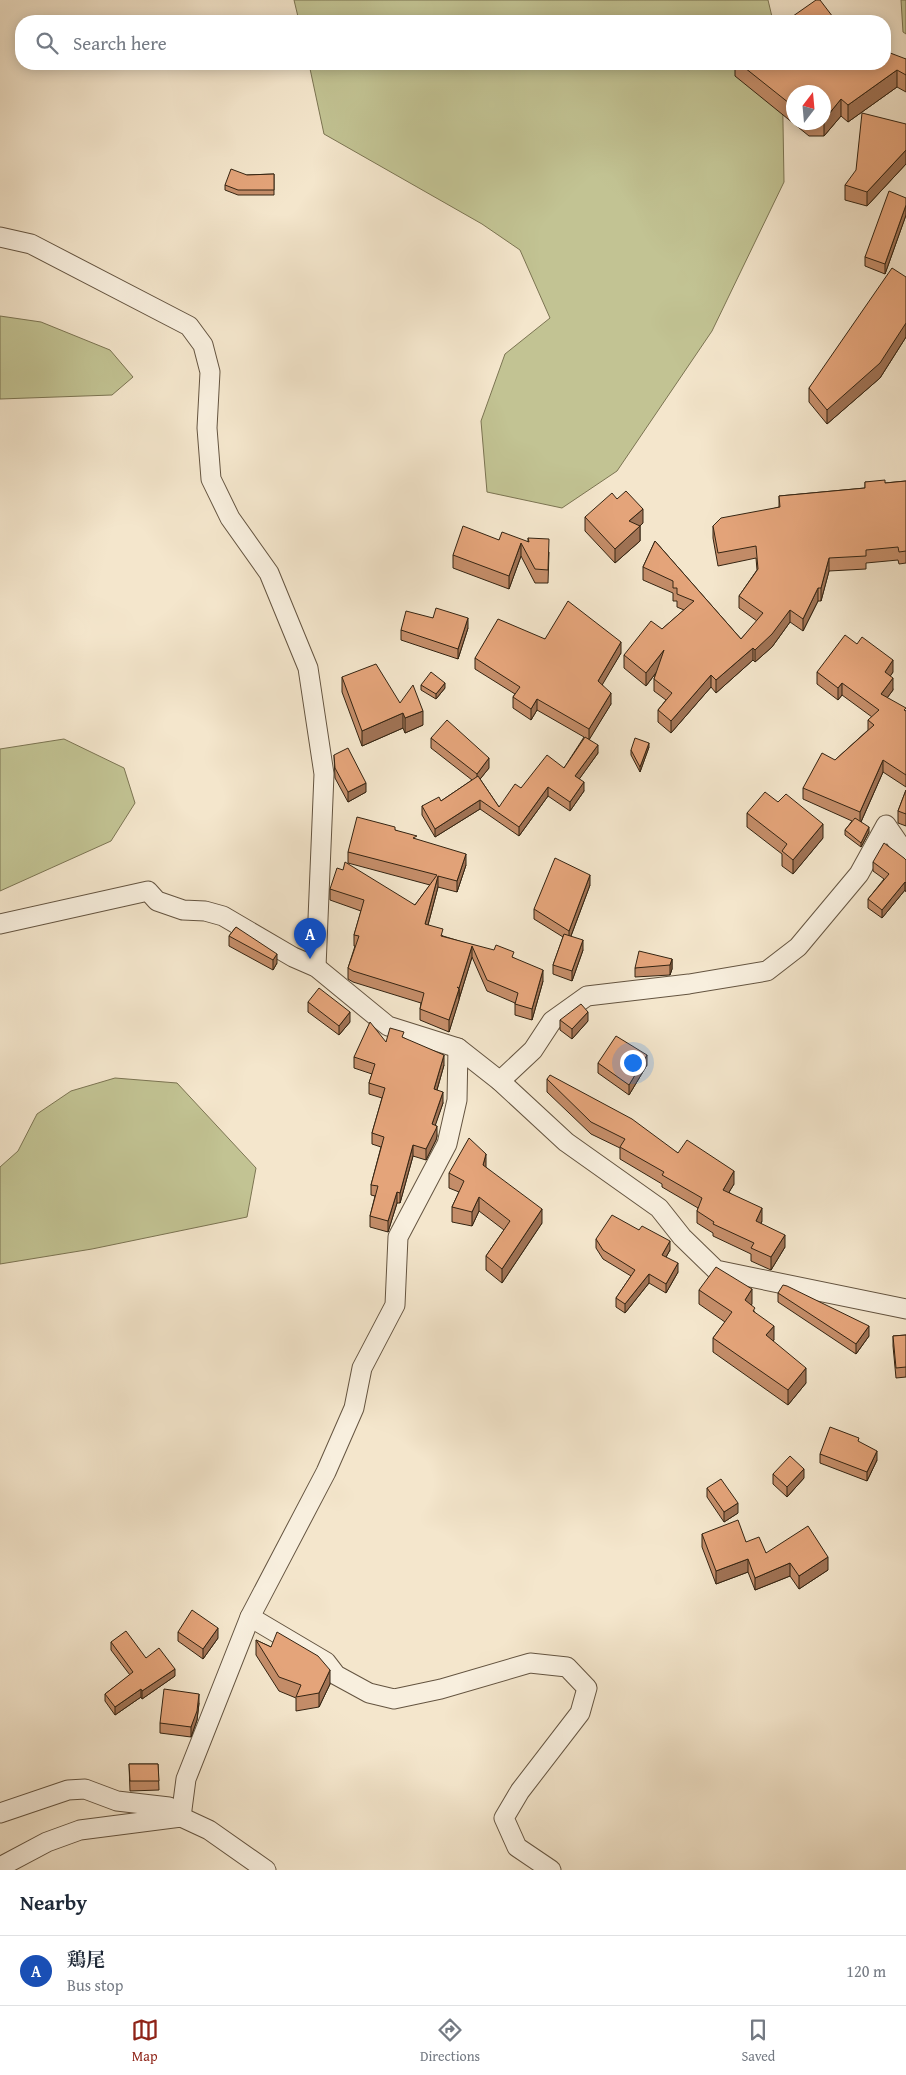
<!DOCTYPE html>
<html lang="en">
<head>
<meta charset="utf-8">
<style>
	body { margin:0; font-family:"Gentium Book Plus","Noto Serif JP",serif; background:#f2f2f3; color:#1f2937 }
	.compass { position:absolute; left:786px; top:85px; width:45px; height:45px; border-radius:50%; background:#fff; box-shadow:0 2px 12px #0003; rotate:16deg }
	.you { position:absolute; left:632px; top:1062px; width:18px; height:18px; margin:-12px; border:4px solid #fff; border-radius:50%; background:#1a73e8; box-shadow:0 0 0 8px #1a73e833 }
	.badge { display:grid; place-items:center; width:32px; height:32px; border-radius:50%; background:#8f2418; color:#fff; font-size:16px; font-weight:700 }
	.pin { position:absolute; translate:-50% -41px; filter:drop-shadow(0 1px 2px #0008) }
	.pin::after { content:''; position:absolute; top:26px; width:18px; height:15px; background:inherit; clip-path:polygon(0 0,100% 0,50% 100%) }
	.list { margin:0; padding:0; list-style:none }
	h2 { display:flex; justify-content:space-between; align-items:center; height:65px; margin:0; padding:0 20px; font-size:21px }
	h2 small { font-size:16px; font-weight:400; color:#747a83 }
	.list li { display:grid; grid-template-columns:32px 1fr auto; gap:15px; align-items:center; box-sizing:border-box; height:70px; padding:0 20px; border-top:1px solid #e0e1e3 }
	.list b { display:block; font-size:19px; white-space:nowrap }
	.list p { margin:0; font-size:16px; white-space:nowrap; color:#747a83 }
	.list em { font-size:16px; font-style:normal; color:#747a83 }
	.icon { flex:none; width:28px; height:28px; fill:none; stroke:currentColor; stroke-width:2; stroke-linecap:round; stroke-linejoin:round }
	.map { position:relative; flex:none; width:906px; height:1870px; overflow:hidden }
	.search { position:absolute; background:#fff; box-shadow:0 2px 12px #0003; left:15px; right:15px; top:15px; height:55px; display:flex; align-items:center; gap:12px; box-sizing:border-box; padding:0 18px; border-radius:20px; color:#747a83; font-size:19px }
	.sheet { height:135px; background:#fff }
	nav { display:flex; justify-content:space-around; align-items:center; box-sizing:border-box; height:70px; border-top:1px solid #e0e1e3; background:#fff; font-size:14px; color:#747a83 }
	nav a { display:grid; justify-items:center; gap:2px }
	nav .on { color:#8f2418 }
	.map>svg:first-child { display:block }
	.green { fill:#c2c393; stroke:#7b7452 }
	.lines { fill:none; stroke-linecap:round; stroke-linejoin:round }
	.street-casing { stroke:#645440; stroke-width:21 }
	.street { stroke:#f8efde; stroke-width:19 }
	.wall { fill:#c48d69; stroke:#342412; fill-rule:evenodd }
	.shaded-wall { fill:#a07355; stroke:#342412 }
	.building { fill:#e4a47a; stroke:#342412 }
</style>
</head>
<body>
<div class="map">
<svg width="906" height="1870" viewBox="0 0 906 1870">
	<rect width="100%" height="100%" fill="#f4e6cc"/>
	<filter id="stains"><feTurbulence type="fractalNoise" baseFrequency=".004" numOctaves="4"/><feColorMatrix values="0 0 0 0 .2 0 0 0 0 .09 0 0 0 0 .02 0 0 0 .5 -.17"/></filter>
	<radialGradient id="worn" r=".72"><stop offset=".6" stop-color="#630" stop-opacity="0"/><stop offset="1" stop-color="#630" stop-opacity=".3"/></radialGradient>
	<g class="green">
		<polygon points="294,0 768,0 773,21 299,21"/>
		<polygon points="901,0 906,0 906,34 903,32"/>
		<polygon points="309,64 782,64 784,182 712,331 617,471 562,508 487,492 481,421 505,354 550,318 520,250 482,224 324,134"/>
		<polygon points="0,316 41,322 110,350 133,377 112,395 0,399"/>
		<polygon points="64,739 124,768 135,803 111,841 0,891 0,749"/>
		<polygon points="115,1078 177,1083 256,1168 247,1217 92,1249 0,1264 0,1167 18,1151 37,1114 71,1091"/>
	</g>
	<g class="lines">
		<defs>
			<g id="street">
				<polyline points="0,237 31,244 189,326 203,345 210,372 207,428 211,479 230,518 269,573 308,668 324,774 316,967"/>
				<polyline points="0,924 148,891 157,901 183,910 205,911 223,916 293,957 316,967 388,1026 458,1048 500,1081 566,1142 659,1208 682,1237 716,1270 906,1309"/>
				<polyline points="500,1081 533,1050 552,1021 587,996 689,984 767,971 798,947 859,874 886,825 906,854"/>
				<polyline points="250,1617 326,1662 336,1675 369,1693 394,1699 441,1689 530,1663 567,1667 587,1688 580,1713 520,1791 504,1818 517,1847 551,1870"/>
				<polyline points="0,1813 68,1790 85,1789 117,1801 169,1807 181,1817 209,1830 266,1870"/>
				<polyline points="181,1817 186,1779 250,1617 326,1472 354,1408 362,1368 395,1305 398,1237 447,1144 457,1100 458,1048"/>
				<polyline points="0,1867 47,1842 80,1830 181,1817"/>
			</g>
		</defs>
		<use href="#street" class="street-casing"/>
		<use href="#street" class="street"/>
	</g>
	<g class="wall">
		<path d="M906,59v33l-9,-5 -49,35 -7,-6 -17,20h-15l-74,-60v-12h150zM794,92h30v30h-30z"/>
		<polygon points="906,124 906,164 867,206 845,200 845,185"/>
		<polygon points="274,174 274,195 238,195 225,190 225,185 247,175"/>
		<polygon points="906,198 906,215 885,274 865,266 865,257"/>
		<polygon points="906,277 906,337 880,378 827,424 809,402 809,388"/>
		<polygon points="906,481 906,563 899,564 898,560 866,563 866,569 829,571 821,601 818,601 803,631 790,622 772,647 755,662 753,660 716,693 711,687 671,733 658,722 658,710 666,700 654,691 654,679 656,673 646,686 624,668 624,655 662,629 684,610 677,607 677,601 673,601 673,593 643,580 643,567 655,541 741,639 757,621 739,608 739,596 757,570 756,558 718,566 713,538 713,526 779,507 779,496 865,488 865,482 885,483"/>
		<polygon points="617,499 643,523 640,526 640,541 615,563 585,531 585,517"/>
		<polygon points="528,538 549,552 548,583 535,583 521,556 509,589 453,568 453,555 499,540 528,542"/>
		<polygon points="433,618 468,628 458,659 401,640 401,630"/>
		<polygon points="545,639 621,653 602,684 611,704 589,739 598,753 579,779 584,791 570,811 548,796 519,836 480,809 435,837 422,815 422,806 441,801 472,780 431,748 431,738 489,768 480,779 499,807 521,788 564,768 584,737 537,710 531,720 513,708 513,697 515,694 475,669 475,658"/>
		<polygon points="857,644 893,672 890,676 893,690 887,698 906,711 906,787 883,772 861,822 869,832 861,847 845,835 845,830 852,821 803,799 803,788 835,760 868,730 868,720 872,717 842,695 838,700 817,684 817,672"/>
		<polygon points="342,677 400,703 423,725 405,733 403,728 362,746 342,692"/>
		<polygon points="421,685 445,688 436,699 421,690"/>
		<polygon points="649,747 640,772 631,755 631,750"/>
		<polygon points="334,755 366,792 348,802 335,778"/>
		<polygon points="906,790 906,826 898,823 898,811"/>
		<polygon points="747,813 823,838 793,874 782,866 782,854 747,827"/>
		<polygon points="395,830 417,840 466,865 457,892 438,887 428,925 443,936 514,958 543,981 532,1020 515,1015 515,1003 487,991 472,957 449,1032 420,1020 420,1009 421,1003 353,982 348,979 348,968 355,946 354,946 354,935 361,911 330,900 330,889 415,905 430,885 348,863 348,852"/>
		<polygon points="906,860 906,892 905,890 882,918 868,908 868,899 884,879 873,871 873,862"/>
		<polygon points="590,885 571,936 583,950 572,981 553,974 553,965 563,937 534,919 534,909"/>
		<polygon points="236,927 277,963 273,970 229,946 229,936"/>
		<polygon points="672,959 672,969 670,975 635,977 635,968"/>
		<polygon points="308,1002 350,1022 339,1035 308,1012"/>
		<polygon points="560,1020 588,1021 572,1039 560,1030"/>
		<polygon points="404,1038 444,1065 437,1090 443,1103 435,1125 437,1136 436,1140 426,1160 413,1156 400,1203 397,1203 388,1232 370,1227 370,1216 375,1196 371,1195 371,1185 381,1147 372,1144 372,1133 382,1098 369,1094 369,1083 372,1074 354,1068 354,1057 386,1042"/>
		<polygon points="598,1063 647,1065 629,1095 598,1073"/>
		<polygon points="547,1079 678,1153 734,1184 729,1192 762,1221 761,1223 785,1247 771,1270 751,1261 751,1254 713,1236 713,1233 697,1223 697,1211 698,1208 662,1187 662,1184 620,1159 620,1148 591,1134 547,1092"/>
		<polygon points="486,1167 542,1223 502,1283 486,1270 486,1256 504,1230 479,1211 472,1226 452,1222 452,1207 459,1192 449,1188 449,1173"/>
		<polygon points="639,1230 670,1250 666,1257 678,1272 666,1293 649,1283 625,1313 616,1307 616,1298 631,1276 603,1259 596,1248 596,1239"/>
		<polygon points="699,1290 752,1304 751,1305 755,1313 774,1340 773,1341 806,1383 788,1405 713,1352 713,1338 725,1322 699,1304"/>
		<polygon points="778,1293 869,1336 856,1354 778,1302"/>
		<polygon points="906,1335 906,1377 896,1378 893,1346 893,1336"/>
		<polygon points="820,1454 877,1460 867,1481 820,1463"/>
		<polygon points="773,1474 804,1478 787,1497 773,1484"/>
		<polygon points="707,1488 738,1513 724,1522 707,1497"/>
		<polygon points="702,1534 746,1542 766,1553 828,1570 799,1589 790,1576 755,1590 748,1572 716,1584 702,1547"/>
		<polygon points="178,1632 218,1638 203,1659 178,1641"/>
		<polygon points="256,1640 271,1647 330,1684 319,1707 296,1711 296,1698 279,1691 256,1655"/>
		<polygon points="111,1642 146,1658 175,1676 142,1699 141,1697 115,1715 105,1701 105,1694 130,1675 111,1650"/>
		<polygon points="199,1703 197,1720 191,1737 160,1733 160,1723"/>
		<polygon points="129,1764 158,1764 159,1790 130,1791"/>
	</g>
	<g class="shaded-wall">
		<polygon points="897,70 897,87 848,122 848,105"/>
		<polygon points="841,99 841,116 824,136 824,120"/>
		<polygon points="906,150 906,164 867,206 867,192"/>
		<polygon points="906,205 906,215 885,274 885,264"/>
		<polygon points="906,323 906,337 880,378 827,424 827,410"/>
		<polygon points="643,509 643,523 629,536 629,521"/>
		<polygon points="640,526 640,541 615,563 615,549"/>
		<polygon points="521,543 521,556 509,589 509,576"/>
		<polygon points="829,558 829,571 821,601 821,588"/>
		<polygon points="818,588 818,601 803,631 803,619"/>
		<polygon points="790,610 790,622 772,647 755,662 755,650"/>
		<polygon points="468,618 468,628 458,659 458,649"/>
		<polygon points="621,642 621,653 598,692 598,681"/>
		<polygon points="753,648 753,660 716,693 716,680"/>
		<polygon points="664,650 664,662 646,686 646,673"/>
		<polygon points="893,660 893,672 885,684 885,672"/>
		<polygon points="711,675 711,687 671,733 671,721"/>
		<polygon points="893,678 893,690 881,706 881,694"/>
		<polygon points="445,683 445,688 436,699 436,694"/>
		<polygon points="842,683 842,695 838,700 838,688"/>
		<polygon points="611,693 611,704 589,740 589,729"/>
		<polygon points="537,699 537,710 531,720 531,709"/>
		<polygon points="423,711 423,725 405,733 405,718"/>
		<polygon points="403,713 403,728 362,746 362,731"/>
		<polygon points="649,743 649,747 640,772 640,767"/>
		<polygon points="598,745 598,753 575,785 575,776"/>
		<polygon points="489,758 489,768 477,783 477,774"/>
		<polygon points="883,760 883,772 860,824 860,812"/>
		<polygon points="584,782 584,791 570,811 570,802"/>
		<polygon points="366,783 366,792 348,802 348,792"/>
		<polygon points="548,787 548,796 519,836 519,827"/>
		<polygon points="480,800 480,809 435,837 435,829"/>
		<polygon points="823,824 823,838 793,874 793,860"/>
		<polygon points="869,827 869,832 861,847 861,843"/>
		<polygon points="466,854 466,865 457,892 457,881"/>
		<polygon points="590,875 590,885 569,941 569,931"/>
		<polygon points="438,876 438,887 425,936 425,924"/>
		<polygon points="905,882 905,890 882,918 882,910"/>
		<polygon points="583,940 583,950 572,981 572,971"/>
		<polygon points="472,946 472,957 459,999 459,988"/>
		<polygon points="277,954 277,963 273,970 273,960"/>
		<polygon points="672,959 672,969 670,975 670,965"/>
		<polygon points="543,970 543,981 532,1020 532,1009"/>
		<polygon points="459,989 459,1000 449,1032 449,1020"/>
		<polygon points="350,1012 350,1022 339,1035 339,1026"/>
		<polygon points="588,1012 588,1021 572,1039 572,1029"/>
		<polygon points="444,1055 444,1065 434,1100 434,1089"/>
		<polygon points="647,1055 647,1065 629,1095 629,1085"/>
		<polygon points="443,1092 443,1103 432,1135 432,1124"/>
		<polygon points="437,1126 437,1136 436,1140 426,1160 426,1149"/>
		<polygon points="413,1145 413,1156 400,1203 400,1193"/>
		<polygon points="486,1154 486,1169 483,1165"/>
		<polygon points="734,1171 734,1184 723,1202 723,1190"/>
		<polygon points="397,1192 397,1203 388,1232 388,1221"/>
		<polygon points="479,1197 479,1211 472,1226 472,1212"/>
		<polygon points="762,1208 762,1221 756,1233 756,1221"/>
		<polygon points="542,1209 542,1223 502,1283 502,1269"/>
		<polygon points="785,1235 785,1247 771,1270 771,1257"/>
		<polygon points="670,1241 670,1250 662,1264 662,1255"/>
		<polygon points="678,1263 678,1272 666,1293 666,1284"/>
		<polygon points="649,1274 649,1283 625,1313 625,1304"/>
		<polygon points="752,1289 752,1304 745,1315 745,1300"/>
		<polygon points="774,1326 774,1340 766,1349 766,1335"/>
		<polygon points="869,1326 869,1336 856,1354 856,1344"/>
		<polygon points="806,1368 806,1383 788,1405 788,1390"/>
		<polygon points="877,1451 877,1460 867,1481 867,1472"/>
		<polygon points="804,1469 804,1478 787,1497 787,1487"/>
		<polygon points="738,1503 738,1513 724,1522 724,1512"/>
		<polygon points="828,1557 828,1570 799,1589 799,1576"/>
		<polygon points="748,1559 748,1572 716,1584 716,1571"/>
		<polygon points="790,1563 790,1576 755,1590 755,1578"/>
		<polygon points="218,1628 218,1638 203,1659 203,1649"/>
		<polygon points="175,1669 175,1676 142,1699 142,1691"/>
		<polygon points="330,1670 330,1684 319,1707 319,1693"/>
		<polygon points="141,1689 141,1697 115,1715 115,1707"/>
		<polygon points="199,1694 199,1703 197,1720 191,1737 191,1727"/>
	</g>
	<g class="building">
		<polygon points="816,0 820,0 836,21 786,21"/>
		<polygon points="885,51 906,59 906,75 897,70 848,105 841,99 824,120 824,92 794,92 794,107 740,64 885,64"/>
		<polygon points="862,113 906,124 906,150 867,192 845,185 856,170"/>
		<polygon points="231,169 247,175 274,174 274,190 238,190 225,185"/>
		<polygon points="889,191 906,198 906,205 885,264 865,257"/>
		<polygon points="892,268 906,277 906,323 880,363 827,410 809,388"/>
		<polygon points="885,480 885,483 906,481 906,551 899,552 898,547 866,550 866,556 829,558 821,588 818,588 803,619 790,610 772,634 755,650 753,648 716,680 711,675 671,721 658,710 672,693 654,679 664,650 646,673 624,655 651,621 662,629 694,601 677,594 677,588 673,588 673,581 643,567 655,541 741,639 763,613 739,596 758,569 756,546 718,553 713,526 721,518 780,507 779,496 865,488 865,482"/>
		<polygon points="626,491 643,509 629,521 640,526 615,549 585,517 612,493 617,499"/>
		<polygon points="463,526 499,540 502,532 529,542 528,538 549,539 548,570 535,569 521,543 509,576 453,555"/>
		<polygon points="568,601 621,642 598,681 611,693 589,729 537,699 531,709 513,697 520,687 475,658 498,619 545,639"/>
		<polygon points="436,608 468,618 458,649 401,630 406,611 433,618"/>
		<polygon points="845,635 857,644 862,637 893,660 885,672 893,678 881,694 906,708 904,710 906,711 906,775 883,760 860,812 803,788 822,753 835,760 874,725 868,720 879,710 842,683 838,688 817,672"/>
		<polygon points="376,664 400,703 413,685 423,711 405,718 403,713 362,731 342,677"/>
		<polygon points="431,672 445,683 436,694 421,685"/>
		<polygon points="447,720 489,758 477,774 431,738"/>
		<polygon points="585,737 598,745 575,776 584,782 570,802 548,787 519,827 480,800 435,829 422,806 439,797 441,801 478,776 499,807 515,784 521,788 547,755 564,768"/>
		<polygon points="635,738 649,743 640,767 631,750"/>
		<polygon points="348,748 366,783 348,792 335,768 334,755"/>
		<polygon points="906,790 906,814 898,811"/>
		<polygon points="765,792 778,802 786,794 823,824 793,860 782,851 787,844 747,813"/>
		<polygon points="357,817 395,827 395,830 417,836 413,838 466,854 457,881 438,876 425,924 443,929 441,936 494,950 496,945 514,952 512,957 543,970 532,1009 515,1004 518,993 487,980 472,946 459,988 457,987 459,989 449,1020 420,1009 424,993 353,971 348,968 359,936 354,935 364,900 330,889 337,868 343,870 345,862 415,905 437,875 348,852"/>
		<polygon points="855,818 869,827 861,843 845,830"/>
		<polygon points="884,843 904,858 906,860 906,883 905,882 882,910 868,899 889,874 873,862"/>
		<polygon points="555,858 590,875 569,931 534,909"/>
		<polygon points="236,927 277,954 273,960 229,936"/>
		<polygon points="564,934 583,940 572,971 553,965"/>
		<polygon points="639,951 672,959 670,965 635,968"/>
		<polygon points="319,988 350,1012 339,1026 308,1002"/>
		<polygon points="581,1004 588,1012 572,1029 560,1020"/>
		<polygon points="370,1022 386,1042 390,1028 404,1032 402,1037 444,1055 434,1089 443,1092 432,1124 437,1126 436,1129 426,1149 413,1145 400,1193 397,1192 388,1221 370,1216 378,1186 371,1185 384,1137 372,1133 385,1088 369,1083 375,1064 354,1057"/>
		<polygon points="616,1036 647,1055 629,1085 598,1063"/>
		<polygon points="550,1075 632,1119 678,1153 687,1140 734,1171 723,1190 762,1208 756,1221 785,1235 771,1257 751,1248 754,1243 713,1224 714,1222 697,1211 702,1198 662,1175 664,1172 620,1147 625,1139 591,1122 547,1079"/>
		<polygon points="469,1138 486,1154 483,1165 542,1209 502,1269 486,1256 510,1221 479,1197 472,1212 452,1207 464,1181 449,1173"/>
		<polygon points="612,1215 639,1230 642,1226 670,1241 662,1255 678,1263 666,1284 649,1274 625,1304 616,1298 635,1270 603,1250 596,1239"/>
		<polygon points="716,1267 752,1289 745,1300 755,1308 753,1311 774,1326 766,1335 806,1368 788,1390 713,1338 732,1312 699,1290"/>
		<polygon points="783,1285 787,1286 869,1326 856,1344 778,1293"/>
		<polygon points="906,1335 906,1367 896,1368 893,1336"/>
		<polygon points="830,1427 859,1438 858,1441 877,1451 867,1472 820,1454"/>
		<polygon points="790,1456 804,1469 787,1487 773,1474"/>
		<polygon points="721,1479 738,1503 724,1512 707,1488"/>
		<polygon points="738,1520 746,1542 759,1537 766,1553 808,1526 828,1557 799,1576 790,1563 755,1578 748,1559 716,1571 702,1534"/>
		<polygon points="192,1610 218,1628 203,1649 178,1632"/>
		<polygon points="126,1631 146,1658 159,1648 175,1669 142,1691 141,1689 115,1707 105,1694 133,1672 111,1642"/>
		<polygon points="277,1632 318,1656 330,1670 319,1693 296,1697 301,1685 279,1677 256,1640 271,1647"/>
		<polygon points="164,1689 199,1694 197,1711 191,1727 160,1723"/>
		<polygon points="129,1764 158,1764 159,1781 130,1781"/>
	</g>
	<rect width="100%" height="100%" filter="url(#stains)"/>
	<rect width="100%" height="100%" fill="url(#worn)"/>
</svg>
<svg class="compass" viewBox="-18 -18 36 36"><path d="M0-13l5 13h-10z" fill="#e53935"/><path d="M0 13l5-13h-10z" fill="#747a83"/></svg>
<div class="you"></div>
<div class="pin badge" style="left:310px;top:959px;background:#1a4fb4">A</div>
<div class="search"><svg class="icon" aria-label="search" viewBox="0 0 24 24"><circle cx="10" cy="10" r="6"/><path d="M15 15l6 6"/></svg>Search here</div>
</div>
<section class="sheet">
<h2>Nearby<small></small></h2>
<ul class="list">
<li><span class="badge" style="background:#1a4fb4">A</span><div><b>鶏尾</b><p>Bus stop</p></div><em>120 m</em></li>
</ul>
</section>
<nav>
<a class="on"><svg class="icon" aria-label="map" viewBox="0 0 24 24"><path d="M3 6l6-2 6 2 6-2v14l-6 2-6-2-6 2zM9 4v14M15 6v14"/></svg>Map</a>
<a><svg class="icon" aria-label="directions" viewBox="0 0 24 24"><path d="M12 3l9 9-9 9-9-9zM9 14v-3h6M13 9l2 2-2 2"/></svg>Directions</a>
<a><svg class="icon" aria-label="saved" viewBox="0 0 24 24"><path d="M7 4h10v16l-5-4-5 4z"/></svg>Saved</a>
</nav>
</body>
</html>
